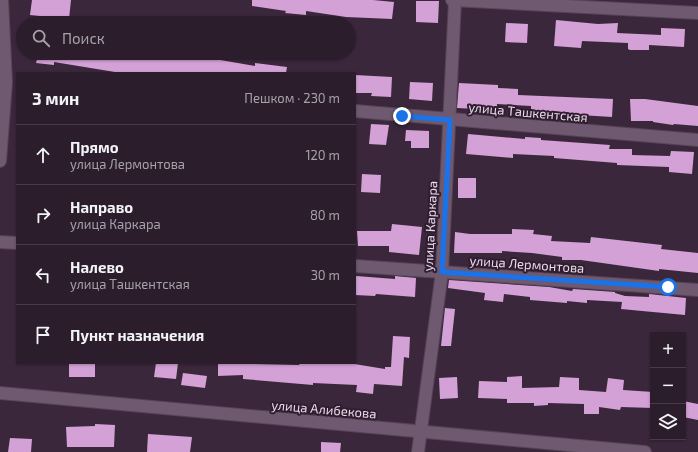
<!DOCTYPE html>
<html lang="ru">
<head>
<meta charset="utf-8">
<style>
	body { margin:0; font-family:"Exo 2",sans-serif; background:#342635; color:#f1f3f6 }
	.controls { position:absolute; right:12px; bottom:12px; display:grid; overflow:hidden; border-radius:0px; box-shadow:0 1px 3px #0004 }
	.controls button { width:36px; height:36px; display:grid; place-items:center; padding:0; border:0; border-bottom:1px solid #483b49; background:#2c1d2d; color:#f1f3f6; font:20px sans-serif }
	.stop { position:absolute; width:12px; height:12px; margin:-9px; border:3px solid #1a73e8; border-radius:50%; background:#fff }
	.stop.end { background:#1a73e8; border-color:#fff; box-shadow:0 1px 4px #0008 }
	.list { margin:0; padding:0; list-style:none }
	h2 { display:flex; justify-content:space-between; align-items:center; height:52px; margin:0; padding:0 16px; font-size:17px }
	h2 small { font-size:13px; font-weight:400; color:#a6a2aa }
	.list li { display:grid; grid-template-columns:26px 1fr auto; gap:12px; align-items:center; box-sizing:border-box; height:60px; padding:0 16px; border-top:1px solid #483b49 }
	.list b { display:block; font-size:15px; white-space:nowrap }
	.list p { margin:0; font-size:13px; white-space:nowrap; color:#a6a2aa }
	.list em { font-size:13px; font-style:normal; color:#a6a2aa }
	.icon { flex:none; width:22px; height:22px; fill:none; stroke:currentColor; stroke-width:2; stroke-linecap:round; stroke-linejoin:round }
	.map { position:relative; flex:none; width:698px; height:452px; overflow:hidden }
	.search { position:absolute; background:#2c1d2d; box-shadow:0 1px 3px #0004; left:16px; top:16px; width:340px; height:44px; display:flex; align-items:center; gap:10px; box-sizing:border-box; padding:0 14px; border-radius:22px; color:#a6a2aa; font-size:15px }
	.panel { position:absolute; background:#2c1d2d; box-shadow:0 1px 3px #0004; left:16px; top:72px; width:340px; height:292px; border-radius:0px }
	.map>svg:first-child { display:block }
	.building { fill:#d3a1d5 }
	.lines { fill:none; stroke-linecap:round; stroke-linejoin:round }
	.minor-casing { stroke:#545; stroke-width:14 }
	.minor { stroke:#6f5970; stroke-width:12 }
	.route { stroke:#1a73e8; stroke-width:5 }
	.labels { text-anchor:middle; stroke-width:4; stroke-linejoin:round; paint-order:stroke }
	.street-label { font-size:13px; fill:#e8dbe8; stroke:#301d31 }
</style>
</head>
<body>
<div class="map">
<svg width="698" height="452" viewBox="0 0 698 452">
	<rect width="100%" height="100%" fill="#3b273c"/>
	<g class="building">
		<polygon points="32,0 71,0 69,19 30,15"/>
		<polygon points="252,0 373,0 394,2 392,19 346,17 306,11 306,15 285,13 286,11 252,6"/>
		<polygon points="416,1 439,1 438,23 416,22"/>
		<polygon points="556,20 598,24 618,23 617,33 661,35 661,28 685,29 684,47 649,45 649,50 630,50 628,49 628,43 582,41 581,48 554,46"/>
		<polygon points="506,23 528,24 527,43 505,42"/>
		<polygon points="33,53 180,53 255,66 255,63 287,67 286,73 121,73 54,62 54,65 36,63 37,59 33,58"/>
		<polygon points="355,75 392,77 391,97 371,96 372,93 355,93"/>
		<polygon points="410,82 433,83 432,101 409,99"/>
		<polygon points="459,83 498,85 498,88 518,89 518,95 613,99 612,117 531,112 531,106 497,104 497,110 457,108"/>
		<polygon points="630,99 645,99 698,106 698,126 674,124 673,125 653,122 653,121 631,121"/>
		<polygon points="371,124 389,125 386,145 369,144"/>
		<polygon points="406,130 429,131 429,148 411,148 411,141 405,141"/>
		<polygon points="468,134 525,139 525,137 541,138 541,140 610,145 609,149 632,149 632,155 670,156 671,151 694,152 692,174 669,172 669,167 617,165 617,163 554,158 554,156 513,154 513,158 466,154"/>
		<polygon points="362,174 381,175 380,193 361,192"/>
		<rect x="458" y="178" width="18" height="20"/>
		<polygon points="392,224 422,227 419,255 389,252 389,246 358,246 357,231 391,231"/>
		<polygon points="512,229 534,230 533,234 552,236 551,241 590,243 591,237 662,245 661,249 698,253 698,273 659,269 659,271 581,260 562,260 562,257 532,253 502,251 502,253 454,253 455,232 470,234 512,234"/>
		<polygon points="356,276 395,279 395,276 416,278 415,297 376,294 375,296 355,295"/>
		<polygon points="449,280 549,287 572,291 573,289 615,292 615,293 625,296 649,297 649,294 686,298 685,315 621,309 622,302 587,300 587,303 567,301 567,303 530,300 530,297 504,294 503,302 484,300 485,293 448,288"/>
		<polygon points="445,308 455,309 451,346 441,346"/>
		<polygon points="393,336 410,337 409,358 404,357 402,386 374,384 373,394 356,392 357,385 313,383 313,385 243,379 243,375 218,376 218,363 299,365 300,363 348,363 385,369 385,367 391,367"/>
		<rect x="69" y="363" width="26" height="14"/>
		<polygon points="156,363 178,363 176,379 154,377"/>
		<polygon points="183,373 207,376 205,388 181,385"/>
		<polygon points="522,376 522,388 559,387 560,377 579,378 579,390 606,392 608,378 624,380 623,390 653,392 653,408 621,407 620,410 599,407 599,414 584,414 584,404 548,403 548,405 534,406 534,403 507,403 507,399 478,398 479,381 507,382 507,377"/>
		<polygon points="457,377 458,398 440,399 439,378"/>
		<polygon points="683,401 698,404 698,420 683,417"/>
		<polygon points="95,424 115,425 114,447 67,447 66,427 95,426"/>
		<polygon points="148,434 192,437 190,452 147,452"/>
		<polygon points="10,438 32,439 31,452 8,452"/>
		<polygon points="321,442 341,443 340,452 321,452"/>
	</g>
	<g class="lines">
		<defs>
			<g id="minor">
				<polyline points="452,0 698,13"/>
				<polyline points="355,111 698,140"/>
				<polyline points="0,161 6,82 2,0"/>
				<polyline points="0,242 17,243"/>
				<polyline points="355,266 698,290"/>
				<polyline points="0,393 645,452"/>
				<polyline points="418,452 442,272 455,0"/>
			</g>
		</defs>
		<use href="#minor" class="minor-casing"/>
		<use href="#minor" class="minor"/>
	</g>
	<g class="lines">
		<polyline class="route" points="402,116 450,120 442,272 668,287"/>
	</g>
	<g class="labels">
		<g class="street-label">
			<text transform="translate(528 112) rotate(5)" y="5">улица Ташкентская</text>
			<text transform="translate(430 226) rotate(-87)" y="5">улица Каркара</text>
			<text transform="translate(527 264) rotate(4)" y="5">улица Лермонтова</text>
			<text transform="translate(324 409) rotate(5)" y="5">улица Алибекова</text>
		</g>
	</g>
</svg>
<div class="controls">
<button>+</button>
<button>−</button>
<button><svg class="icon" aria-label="layers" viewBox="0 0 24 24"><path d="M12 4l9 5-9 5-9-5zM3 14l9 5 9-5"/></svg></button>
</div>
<div class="stop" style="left:668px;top:287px"></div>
<div class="stop end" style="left:402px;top:116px"></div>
<div class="search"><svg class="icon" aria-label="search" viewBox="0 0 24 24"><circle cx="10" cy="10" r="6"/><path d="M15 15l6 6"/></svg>Поиск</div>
<section class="panel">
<h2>3 мин<small>Пешком · 230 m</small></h2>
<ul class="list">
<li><svg class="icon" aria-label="ahead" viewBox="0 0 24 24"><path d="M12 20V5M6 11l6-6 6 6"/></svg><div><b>Прямо</b><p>улица Лермонтова</p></div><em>120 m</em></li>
<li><svg class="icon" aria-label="right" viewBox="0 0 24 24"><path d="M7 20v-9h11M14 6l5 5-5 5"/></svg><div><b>Направо</b><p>улица Каркара</p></div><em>80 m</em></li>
<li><svg class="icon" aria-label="left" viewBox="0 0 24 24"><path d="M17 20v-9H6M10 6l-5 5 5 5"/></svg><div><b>Налево</b><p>улица Ташкентская</p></div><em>30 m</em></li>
<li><svg class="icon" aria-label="arrive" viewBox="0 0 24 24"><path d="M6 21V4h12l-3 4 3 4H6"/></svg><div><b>Пункт назначения</b></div></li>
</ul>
</section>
</div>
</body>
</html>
